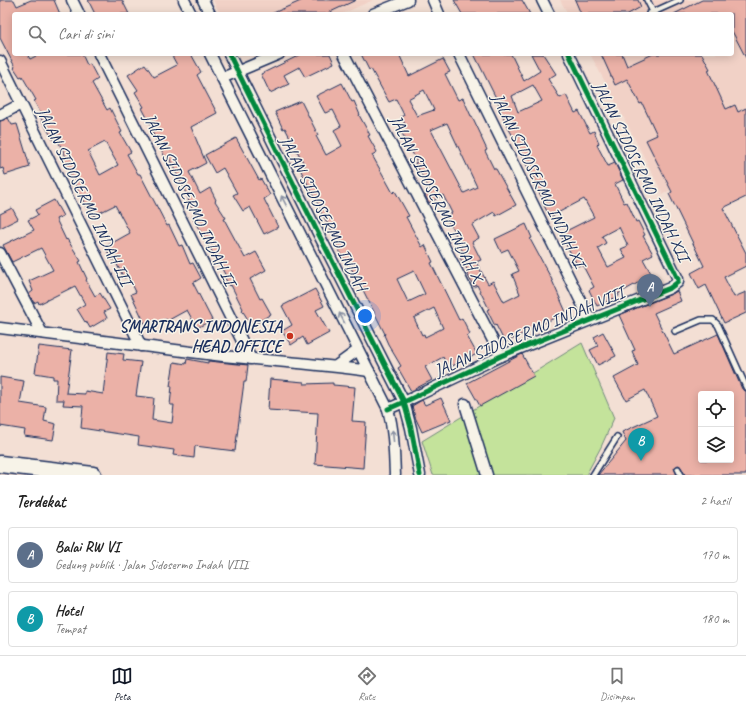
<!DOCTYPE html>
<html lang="id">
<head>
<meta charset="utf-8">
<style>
	body { margin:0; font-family:Caveat,sans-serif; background:#f2f2f2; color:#222 }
	.controls { position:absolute; right:12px; bottom:12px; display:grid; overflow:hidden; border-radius:4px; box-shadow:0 2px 10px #0003 }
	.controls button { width:36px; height:36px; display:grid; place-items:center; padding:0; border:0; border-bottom:1px solid #e0e0e0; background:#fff; color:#222; font:20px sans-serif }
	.you { position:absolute; left:365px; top:316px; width:14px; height:14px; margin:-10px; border:3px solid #fff; border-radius:50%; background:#1a73e8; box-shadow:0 0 0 6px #1a73e833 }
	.badge { display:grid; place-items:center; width:26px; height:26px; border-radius:50%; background:#111827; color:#fff; font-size:13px; font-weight:700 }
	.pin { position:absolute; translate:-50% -33px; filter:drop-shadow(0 1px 2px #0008) }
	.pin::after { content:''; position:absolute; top:21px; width:14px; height:12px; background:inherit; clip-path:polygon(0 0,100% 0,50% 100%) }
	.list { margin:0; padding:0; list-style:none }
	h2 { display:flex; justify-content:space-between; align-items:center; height:52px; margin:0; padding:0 16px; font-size:17px }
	h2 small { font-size:13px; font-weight:400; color:#767676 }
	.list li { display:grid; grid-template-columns:26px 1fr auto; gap:12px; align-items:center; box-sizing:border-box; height:56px; margin:0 8px 8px; padding:0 8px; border:1px solid #e0e0e0; border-radius:4px }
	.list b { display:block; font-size:15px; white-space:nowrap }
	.list p { margin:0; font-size:13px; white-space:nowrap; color:#767676 }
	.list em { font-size:13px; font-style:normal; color:#767676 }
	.icon { flex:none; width:22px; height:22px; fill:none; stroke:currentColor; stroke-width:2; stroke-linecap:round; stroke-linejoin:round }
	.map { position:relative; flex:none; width:746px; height:475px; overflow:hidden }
	.search { position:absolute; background:#fff; box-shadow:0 2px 10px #0003; left:12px; right:12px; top:12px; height:44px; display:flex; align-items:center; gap:10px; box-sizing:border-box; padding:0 14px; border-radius:4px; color:#767676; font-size:15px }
	.sheet { height:180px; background:#fff }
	nav { display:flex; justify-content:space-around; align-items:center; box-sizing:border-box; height:56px; border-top:1px solid #e0e0e0; background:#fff; font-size:11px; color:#767676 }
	nav a { display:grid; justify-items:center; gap:2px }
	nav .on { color:#111827 }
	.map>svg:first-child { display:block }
	.built { fill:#f1d1c6 }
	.green { fill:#c4e39b; stroke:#70897c }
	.building { fill:#ebb1a7; stroke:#1b2f5e; fill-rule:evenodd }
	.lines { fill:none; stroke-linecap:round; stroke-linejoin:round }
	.lane-casing { stroke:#1b2f5e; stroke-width:8 }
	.street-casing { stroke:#1b2f5e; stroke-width:13 }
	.primary-casing { stroke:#1b2f5e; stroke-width:19 }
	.lane { stroke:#f7f3e8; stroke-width:5 }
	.street { stroke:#f7f3e8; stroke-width:10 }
	.primary { stroke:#f7f3e8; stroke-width:16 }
	.cycleway-casing { stroke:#f7f3e8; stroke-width:8 }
	.cycleway { stroke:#00873e; stroke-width:5 }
	.oneway { stroke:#8991a3 }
	.poi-dot { fill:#c8321e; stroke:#f7f3e8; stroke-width:1.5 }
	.labels { text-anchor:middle; stroke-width:3; stroke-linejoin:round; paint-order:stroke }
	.street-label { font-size:17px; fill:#1b2f5e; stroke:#f7f3e8 }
	.poi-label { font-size:17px; font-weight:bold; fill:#1b2f5e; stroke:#f7f3e8; text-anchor:end }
</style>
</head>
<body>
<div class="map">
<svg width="746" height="475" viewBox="0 0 746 475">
	<rect width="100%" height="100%" fill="#f3dfd4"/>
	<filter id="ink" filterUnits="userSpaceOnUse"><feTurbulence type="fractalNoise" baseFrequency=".025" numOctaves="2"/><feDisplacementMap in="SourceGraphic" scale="8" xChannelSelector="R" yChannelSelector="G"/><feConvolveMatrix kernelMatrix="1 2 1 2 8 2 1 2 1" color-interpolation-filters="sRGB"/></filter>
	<g filter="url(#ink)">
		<g class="built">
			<polygon points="213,0 373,0 342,14 220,14"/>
			<polygon points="560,0 746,0 746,171 686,181 663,194 610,91 590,54 732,54 732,14 568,14"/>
		</g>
		<polygon class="green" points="582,343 614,418 601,447 586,475 433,475 422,441"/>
		<g class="building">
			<path d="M0,0h14l3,6 14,-6h23l6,14h-46v40h13l3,5 10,-5h42l5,11 3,-1 8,15 -6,4 15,27 3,-2 12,24 -2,1 11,19 -4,2 11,20h2l27,52 2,-1 10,21 3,-1 8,19 3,-1 8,15 -8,5 19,37 -15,8 -10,-18 -20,11 -1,-2 -19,9 -16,-34 5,-2 -8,-16 -4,2 -10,-19 -2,1 -7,-13 25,-14 -15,-28 -24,12 -8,-17h-1l-5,-9 1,-1 -16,-31 4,-2 -9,-18 -3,2 -15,-26 2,-1 -7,-13 2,-1 -14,-24 -2,1 -6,-9 1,-1 -15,-29zM105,142l13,23 -18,10 -12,-24z"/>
			<polygon points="88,0 122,0 129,14 95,14"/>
			<polygon points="303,0 356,0 326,14 271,14"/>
			<polygon points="454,0 522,0 530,14 462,14"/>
			<polygon points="575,0 638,0 641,7 628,14 581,14"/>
			<polygon points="702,0 746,0 746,58 732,31 732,14 674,14"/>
			<polygon points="171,54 191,54 201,72 197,75 217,113 191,127 206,163 189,172 200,194 210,188 216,200 215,201 226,218 224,219 245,258 256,252 266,270 250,279 260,299 262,298 271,314 252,326 242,310 243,309 231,285 230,286 224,277 226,276 192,217 196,215 188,201 189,200 169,158 166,159 150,128 152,127 142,108 144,107 135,92 138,90 128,75 145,64 154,77 177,65"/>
			<polygon points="302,54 330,54 334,63 305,77 299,67 284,75 289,84 270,93 261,74"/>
			<path d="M361,54h38l10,22 34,-17 7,13 -5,2 13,26 5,-2 8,18h1l10,21h-1l6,13 -2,1 9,18h2l20,36 -20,11 -2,-4 -22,13 7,13 -7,4 9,18 -5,2 12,22 5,-3 11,21 16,-8 -8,-20 7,-3 -11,-22 -7,3 -6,-13 31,-15 6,14 -2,1 21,39 15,34 -61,31 -9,-18 -1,1 -8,-16 2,-1 -12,-24 -3,2 -8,-15 2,-1 -8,-13 5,-3 -11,-19 2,-1 -10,-18 6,-4 -9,-18 -14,8 -4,-8 6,-3 -16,-29 2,-1 -12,-24 -6,-8 7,-4 -5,-9 3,-2 -8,-16 -7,3 -18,-33 -2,1zM424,90l10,20 -17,6 -9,-17zM447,123l30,64 -13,6 -33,-63z"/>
			<path d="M474,54h37l13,27 16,-10 -9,-17h12l13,20 -8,5 12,19 6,-3 9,18 4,-2 11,22 4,-2 5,12 -2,2 11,21 7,-3 8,17 -8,4 9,19 3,-1 9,20 2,-1 7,14 -2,1 10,18 -10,5 9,16 -34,19 1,2 -22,10 -8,-16 5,-3 -12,-23 -4,2 -18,-32 34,-17 -10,-18 -34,18 -8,-15 2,-1 -10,-17 2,-2 -20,-36 2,-1 -12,-21 -7,-17 1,-1zM533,85l9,16 -24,11 -6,-16zM619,227l9,19 -7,3 5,9 -18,9 -10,-19 8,-5 -4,-7z"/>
			<polygon points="601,54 622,54 627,66 653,54 702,54 710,69 708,70 726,109 735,105 738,112 746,108 746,197 723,208 746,253 746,266 724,277 734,297 746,292 746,313 724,323 706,285 699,289 691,273 704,266 669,194 672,192 646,140 657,135 642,103 640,104 627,79 615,85"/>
			<path d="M342,83l10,19 2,-1 6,14h-1l11,20 -2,1 9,16 -5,3 21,38 2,-2 14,25 -3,1 16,30 3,-2 8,17 -2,1 28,57 3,-2 8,16 -3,2 10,18 -29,14 -5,-11 -18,10 7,13 -21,11 -13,-23 3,-2 -13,-22 -4,-9 1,-1 -24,-48 -15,-27 -2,1 -10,-20 3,-1 -18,-30 1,-1 -20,-39 5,-3 -20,-38 -2,1 -8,-17 26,-11 17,34 -2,1 10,19 16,-9 -8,-16 7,-4 -8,-16 -8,3 -9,-17zM414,271l11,23 -17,8 -11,-23zM434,308l9,20 -18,9 -1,-3 -2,1 -8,-17z"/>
			<polygon points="8,118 12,125 17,124 30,167 5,175 3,168 0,169 0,121"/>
			<polygon points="236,138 259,180 261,179 270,195 264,199 278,227 264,234 250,207 243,211 233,195 237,193 223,168 215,173 205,155"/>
			<polygon points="54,200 63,216 56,219 66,240 67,239 81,261 79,262 87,279 86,280 95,296 100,293 110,309 104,312 107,318 90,328 86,321 85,322 77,309 85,304 75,286 39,304 38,301 34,303 29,294 33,291 29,281 53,270 41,248 12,262 3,245 34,230 28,220 38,215 35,210"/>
			<polygon points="12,208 18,219 0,228 0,214"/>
			<polygon points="315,289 324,306 316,310 329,333 307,345 303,337 291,345 282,331 292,325 282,306"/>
			<path d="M677,291l4,10 -27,12 20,41 44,-20 24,55 4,2v84h-61l-4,-8 -3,-2 -4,3 3,7h-79l28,-34 -4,-9 35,-16 -12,-26 -19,10 -12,-22 24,-13 -6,-14 3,-1 -16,-35 53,-21zM701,394h30v66h-30z"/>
			<polygon points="603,332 616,356 598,365 590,350 598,346 594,337"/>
			<polygon points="39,346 72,350 66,393 85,394 85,391 103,394 108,352 124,354 123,360 141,362 136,396 154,398 152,420 172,423 174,405 170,405 172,386 170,386 174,362 186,364 187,359 208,363 208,361 248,365 246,382 244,382 235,451 195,446 194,458 173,455 174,450 138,445 139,437 81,428 83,406 63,405 64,400 56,400 57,379 53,379 53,376 35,373"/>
			<polygon points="522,354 534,376 480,406 467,383"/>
			<polygon points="0,377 24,381 20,403 46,407 44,421 56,424 53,440 24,436 25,430 0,426"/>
			<polygon points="270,379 304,382 304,384 333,383 333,385 355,387 352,421 366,422 363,468 315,464 318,413 268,410"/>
			<polygon points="441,398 451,420 422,432 415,417 412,406 422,400 425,405"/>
		</g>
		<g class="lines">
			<defs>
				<g id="lane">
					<polyline points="647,0 653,12"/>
					<polyline points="649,14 680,0"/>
					<polyline points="675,331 701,320 713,320 718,325 746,387"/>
					<polyline points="678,469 681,475"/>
					<polyline points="593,475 617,437"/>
				</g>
				<g id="street">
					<polyline points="72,0 79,14"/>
					<polyline points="184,0 191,14"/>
					<polyline points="203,0 210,14"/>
					<polyline points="433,0 439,14"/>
					<polyline points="542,0 549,14"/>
					<polyline points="373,14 408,0"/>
					<polyline points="99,54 251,359"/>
					<path d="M210,54l178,355c6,22 6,43 7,66"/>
					<polyline points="229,54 317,231 404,402 411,428 420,475"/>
					<polyline points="344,54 501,356"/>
					<polyline points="459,54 590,320"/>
					<polyline points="0,61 141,346"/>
					<polyline points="222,78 279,54"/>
					<polyline points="0,115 21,104"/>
					<polyline points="0,253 42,333"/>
					<path d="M0,328c75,9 149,19 223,28 49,5 97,8 146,15"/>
					<polyline points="336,366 358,350"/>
					<polyline points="465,404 487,475"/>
					<polyline points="388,409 404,402 501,356 670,288 678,282 678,279 569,54"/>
				</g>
				<polyline id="primary" points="0,464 93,475"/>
			</defs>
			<use href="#lane" class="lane-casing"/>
			<use href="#street" class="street-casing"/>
			<use href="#primary" class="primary-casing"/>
			<use href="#lane" class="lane"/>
			<use href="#street" class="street"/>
			<use href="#primary" class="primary"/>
			<defs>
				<g id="cycleway">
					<polyline points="229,54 317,231 404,402 411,428 420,475"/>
					<polyline points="388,409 404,402 501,356 670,288 678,282 678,279 569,54"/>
				</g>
			</defs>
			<use href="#cycleway" class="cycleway-casing"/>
			<use href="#cycleway" class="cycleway"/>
		</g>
		<defs><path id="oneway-shaft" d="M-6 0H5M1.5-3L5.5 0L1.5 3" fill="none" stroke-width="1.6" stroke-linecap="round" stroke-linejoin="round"/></defs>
		<g class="oneway">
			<use href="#oneway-shaft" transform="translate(284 201) rotate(-117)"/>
			<use href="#oneway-shaft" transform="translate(342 318) rotate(-117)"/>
			<use href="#oneway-shaft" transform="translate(393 436) rotate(-96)"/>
		</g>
	</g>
	<circle class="poi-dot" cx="290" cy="336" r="4"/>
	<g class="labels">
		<g class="street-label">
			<text transform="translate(642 171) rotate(64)" y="6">JALAN SIDOSERMO INDAH XII</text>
			<text transform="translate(539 180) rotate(64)" y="6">JALAN SIDOSERMO INDAH XI</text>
			<text transform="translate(85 196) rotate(64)" y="6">JALAN SIDOSERMO INDAH III</text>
			<text transform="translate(437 198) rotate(63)" y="6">JALAN SIDOSERMO INDAH X</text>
			<text transform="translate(190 199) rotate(64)" y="6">JALAN SIDOSERMO INDAH II</text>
			<text transform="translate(324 213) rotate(63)" y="6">JALAN SIDOSERMO INDAH</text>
			<text transform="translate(529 331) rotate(-23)" y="6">JALAN SIDOSERMO INDAH VIII</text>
		</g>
		<g class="poi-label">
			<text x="282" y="332">SMARTRANS INDONESIA<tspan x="282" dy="20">HEAD OFFICE</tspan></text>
		</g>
	</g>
</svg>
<div class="controls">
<button><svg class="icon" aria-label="locate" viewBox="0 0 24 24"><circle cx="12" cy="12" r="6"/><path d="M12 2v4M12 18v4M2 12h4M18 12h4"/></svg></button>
<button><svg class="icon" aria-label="layers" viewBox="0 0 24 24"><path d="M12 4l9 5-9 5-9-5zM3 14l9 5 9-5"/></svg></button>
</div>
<div class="you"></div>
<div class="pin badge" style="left:650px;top:307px;background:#5c6f8a">A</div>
<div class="pin badge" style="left:641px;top:461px;background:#0f9aa8">B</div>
<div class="search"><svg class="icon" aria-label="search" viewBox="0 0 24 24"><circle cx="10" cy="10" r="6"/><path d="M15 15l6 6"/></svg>Cari di sini</div>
</div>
<section class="sheet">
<h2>Terdekat<small>2 hasil</small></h2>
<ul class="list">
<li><span class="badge" style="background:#5c6f8a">A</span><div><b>Balai RW VI</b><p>Gedung publik · Jalan Sidosermo Indah VIII</p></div><em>170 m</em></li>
<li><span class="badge" style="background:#0f9aa8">B</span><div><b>Hotel</b><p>Tempat</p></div><em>180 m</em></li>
</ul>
</section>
<nav>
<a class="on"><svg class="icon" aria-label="map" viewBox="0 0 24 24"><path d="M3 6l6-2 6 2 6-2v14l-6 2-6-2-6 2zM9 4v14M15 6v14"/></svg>Peta</a>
<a><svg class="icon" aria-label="directions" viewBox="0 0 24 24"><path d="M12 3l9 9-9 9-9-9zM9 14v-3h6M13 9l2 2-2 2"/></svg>Rute</a>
<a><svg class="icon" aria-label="saved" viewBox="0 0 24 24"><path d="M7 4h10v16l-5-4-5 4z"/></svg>Disimpan</a>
</nav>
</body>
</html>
